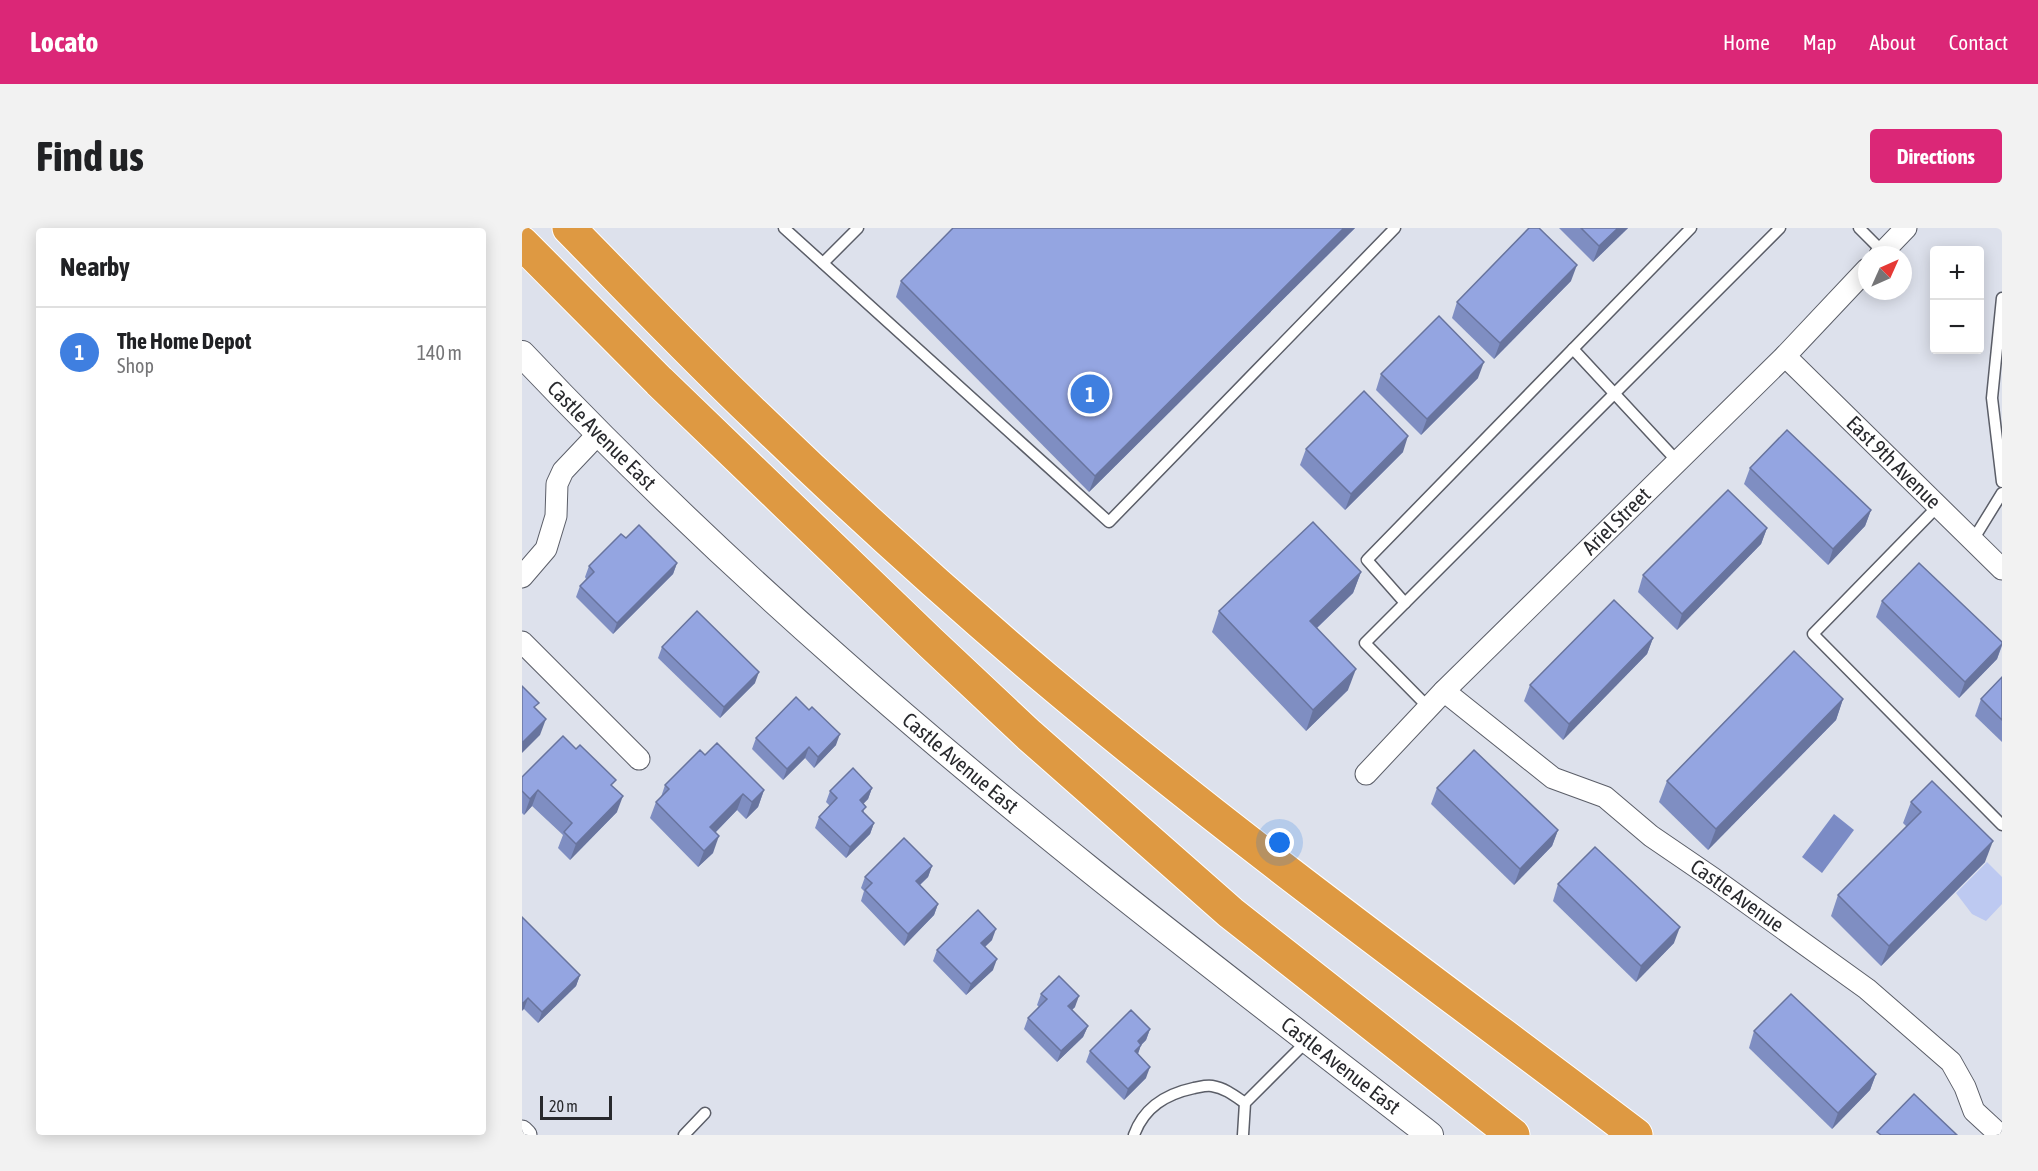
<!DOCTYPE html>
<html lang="en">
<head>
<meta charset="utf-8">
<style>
	body { margin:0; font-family:"Asap Condensed",sans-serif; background:#f2f2f2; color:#202124 }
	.controls { position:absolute; right:18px; top:18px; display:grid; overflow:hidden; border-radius:6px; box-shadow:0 3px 15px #0003 }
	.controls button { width:54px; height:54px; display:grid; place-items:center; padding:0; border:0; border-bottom:2px solid #e0e0e0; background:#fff; color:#202124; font:30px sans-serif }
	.compass { position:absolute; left:1336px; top:18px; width:54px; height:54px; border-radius:50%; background:#fff; box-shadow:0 3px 15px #0003; rotate:45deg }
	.scale { position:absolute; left:18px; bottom:15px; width:72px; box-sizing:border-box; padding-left:6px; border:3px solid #28292d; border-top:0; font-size:16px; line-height:21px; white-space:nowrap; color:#28292d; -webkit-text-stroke:4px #dde1ec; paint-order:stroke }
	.you { position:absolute; left:758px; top:615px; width:21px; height:21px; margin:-15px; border:4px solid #fff; border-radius:50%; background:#1a73e8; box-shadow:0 0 0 9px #1a73e833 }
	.badge { display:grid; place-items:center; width:39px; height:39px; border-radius:50%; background:#db2777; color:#fff; font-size:20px; font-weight:700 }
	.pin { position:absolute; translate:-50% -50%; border:3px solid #fff; box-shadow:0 2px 6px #0006 }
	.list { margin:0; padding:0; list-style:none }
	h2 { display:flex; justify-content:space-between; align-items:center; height:78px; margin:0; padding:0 24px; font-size:26px }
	h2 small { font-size:20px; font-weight:400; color:#757577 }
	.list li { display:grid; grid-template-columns:39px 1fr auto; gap:18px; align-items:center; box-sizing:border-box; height:90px; padding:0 24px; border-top:2px solid #e0e0e0 }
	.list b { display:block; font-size:22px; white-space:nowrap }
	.list p { margin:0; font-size:20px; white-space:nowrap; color:#757577 }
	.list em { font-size:20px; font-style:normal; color:#757577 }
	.map { position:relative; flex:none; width:1480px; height:907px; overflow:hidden; border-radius:6px }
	header { display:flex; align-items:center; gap:36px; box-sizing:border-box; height:84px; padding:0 30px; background:#db2777; color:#fff }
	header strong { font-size:28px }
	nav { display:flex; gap:33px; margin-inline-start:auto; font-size:21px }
	.intro { display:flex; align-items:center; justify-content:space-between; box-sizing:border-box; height:144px; padding:0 36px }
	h1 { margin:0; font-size:42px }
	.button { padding:15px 27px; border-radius:6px; background:#db2777; color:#fff; font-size:21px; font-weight:700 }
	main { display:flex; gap:36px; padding:0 36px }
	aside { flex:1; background:#fff; border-radius:6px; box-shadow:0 3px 15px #0003 }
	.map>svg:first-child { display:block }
	.green { fill:#bdc9f1 }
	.water { fill:#7b8bc5 }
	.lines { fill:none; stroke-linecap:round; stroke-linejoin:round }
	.service-casing { stroke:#5b5e68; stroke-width:13 }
	.minor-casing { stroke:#5b5e68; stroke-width:23 }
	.tertiary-casing { stroke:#5b5e68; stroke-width:28 }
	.motorway-casing { stroke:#fff; stroke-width:35 }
	.service { stroke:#fff; stroke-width:10 }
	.minor { stroke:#fff; stroke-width:21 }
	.tertiary { stroke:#fff; stroke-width:26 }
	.motorway { stroke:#de9942; stroke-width:33 }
	.wall { fill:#7f8ec2 }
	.shaded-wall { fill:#68749e }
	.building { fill:#94a5e1; stroke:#68749e; stroke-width:1.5 }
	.labels { text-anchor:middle; stroke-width:6; stroke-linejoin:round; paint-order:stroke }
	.street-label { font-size:21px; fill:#28292d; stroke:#dde1ec }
</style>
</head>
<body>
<header>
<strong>Locato</strong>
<nav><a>Home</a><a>Map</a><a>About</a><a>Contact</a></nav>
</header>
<div class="intro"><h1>Find us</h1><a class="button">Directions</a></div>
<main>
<aside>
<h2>Nearby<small></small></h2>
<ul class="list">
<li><span class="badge" style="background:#3f7fe0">1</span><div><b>The Home Depot</b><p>Shop</p></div><em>140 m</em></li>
</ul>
</aside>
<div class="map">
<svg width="1480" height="907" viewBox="0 0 1480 907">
	<rect width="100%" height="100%" fill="#dde1ec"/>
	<polygon class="green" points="1465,634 1480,649 1480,676 1464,693 1450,686 1434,665"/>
	<polygon class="water" points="1312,586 1332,602 1300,645 1280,629"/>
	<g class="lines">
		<defs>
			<g id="service">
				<polyline points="262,0 587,294 873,0"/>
				<polyline points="1337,0 1361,24"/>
				<polyline points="301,35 336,0"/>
				<polyline points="1480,70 1470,170 1480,254"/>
				<polyline points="1051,121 1156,234"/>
				<polyline points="1416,278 1291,406 1480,597"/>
				<polyline points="1451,312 1480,265"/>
				<polyline points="883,375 845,332 1169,0"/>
				<polyline points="906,479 843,415 1258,0"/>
				<polyline points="162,907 183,885"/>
				<path d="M612,907c10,-28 32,-41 60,-47 6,-1 12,-3 18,-2 13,2 23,10 33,17"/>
				<polyline points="721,907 723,875 786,812"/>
			</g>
			<g id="minor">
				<polyline points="1358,27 1384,0"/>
				<path id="s1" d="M1263,128l217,213"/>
				<polyline points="0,349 24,321 34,288 35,256 41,243 76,206"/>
				<polyline points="0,414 117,531"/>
				<path id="s2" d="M922,463l109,87 52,19 46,39 63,43 153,110 84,73 14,25 9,24 26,24"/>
				<path id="s3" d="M844,546l78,-83 341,-335 82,-87"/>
				<polyline points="0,903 4,907"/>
			</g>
			<g id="tertiary">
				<path id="s4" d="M0,126c101,107 207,208 317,305 189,168 391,321 591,476"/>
			</g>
			<g id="motorway">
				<path d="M47,0c61,62 121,125 184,185 94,91 192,180 292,265 190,160 393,307 591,457"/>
				<polyline points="0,15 137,153 409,415 507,507 709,685 991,907"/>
			</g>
		</defs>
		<use href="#service" class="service-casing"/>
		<use href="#minor" class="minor-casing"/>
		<use href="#tertiary" class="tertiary-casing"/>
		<use href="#motorway" class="motorway-casing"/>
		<use href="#service" class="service"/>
		<use href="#minor" class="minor"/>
		<use href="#tertiary" class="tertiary"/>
		<use href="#motorway" class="motorway"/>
	</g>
	<g class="wall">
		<polygon points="431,0 833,0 567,264 374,69 379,53"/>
		<polygon points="1037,0 1106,0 1071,34"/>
		<polygon points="1049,53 972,131 930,90 935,74"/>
		<polygon points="859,146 956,150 899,207 854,162"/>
		<polygon points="784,221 881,224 823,282 778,237"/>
		<polygon points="1228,240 1349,282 1343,298 1306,337 1222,256"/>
		<polygon points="1245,300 1239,316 1155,402 1116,364 1121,347"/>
		<polygon points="104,310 155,335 151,346 91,406 54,369 58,358 64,351 63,349 67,338"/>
		<polygon points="839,344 831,365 795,400 826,462 784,503 690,404 697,383"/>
		<polygon points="1360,373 1480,414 1480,418 1475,431 1437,470 1354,389"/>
		<polygon points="1131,410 1125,426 1041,512 1002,473 1008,457"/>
		<polygon points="140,419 233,455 198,490 136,430"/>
		<polygon points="1480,449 1480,514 1453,488 1459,471"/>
		<polygon points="1321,471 1314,492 1186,622 1137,574 1145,553"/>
		<polygon points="234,510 314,517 292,540 283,530 261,552 230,521"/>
		<polygon points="183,527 242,562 236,579 224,591 215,582 193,605 191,625 176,639 128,590 134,574 139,569 143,557"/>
		<polygon points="0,549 91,559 95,584 48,632 36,620 41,607 10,578 2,587 0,585"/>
		<polygon points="350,560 346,571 341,576 342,585 352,595 348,606 324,630 293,600 297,589 308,578 304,574 308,563"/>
		<polygon points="915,560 1036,602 1030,618 992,657 909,576"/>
		<polygon points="1389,574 1463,634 1359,738 1309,688 1316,667 1385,599 1381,595"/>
		<polygon points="410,638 406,649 398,657 416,676 412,687 382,718 339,673 342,663 339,660 343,649"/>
		<polygon points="1036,656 1152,715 1114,754 1031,673"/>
		<polygon points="0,689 58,747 54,758 16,795 2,781"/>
		<polygon points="470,712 463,719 471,742 444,767 411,733 415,722"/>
		<polygon points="519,766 553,779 550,782 566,798 561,809 535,834 502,801 506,790 517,779 515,777"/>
		<polygon points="628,801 624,812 619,817 616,826 624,850 602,872 564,834 568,823"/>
		<polygon points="1232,803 1354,846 1348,862 1310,901 1227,820"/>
	</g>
	<g class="shaded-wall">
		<polygon points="822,0 833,0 567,264 573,248"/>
		<polygon points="1096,0 1106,0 1071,34 1077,18"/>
		<polygon points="1055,37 1049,53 972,131 978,115"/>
		<polygon points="962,134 956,150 899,207 905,191"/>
		<polygon points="886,208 881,224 823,282 829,266"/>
		<polygon points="1349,282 1343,298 1306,337 1311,321"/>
		<polygon points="1245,300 1239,316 1155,402 1160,386"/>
		<polygon points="155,335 151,346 91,406 95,395"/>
		<polygon points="839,344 831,365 780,414 788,393"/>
		<polygon points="1131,410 1125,426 1041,512 1047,496"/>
		<polygon points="1480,416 1475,431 1437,470 1443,454"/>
		<polygon points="834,441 826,462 784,503 791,482"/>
		<polygon points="237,444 233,455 198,490 202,479"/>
		<polygon points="1321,471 1314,492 1186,622 1194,601"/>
		<polygon points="24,491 18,507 0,525 0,515"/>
		<polygon points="318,506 314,517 292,540 296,529"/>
		<polygon points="287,519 283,530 261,552 265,541"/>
		<polygon points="350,560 346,571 334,583 338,572"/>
		<polygon points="16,562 10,578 2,587 8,571"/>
		<polygon points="242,562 236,579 224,591 230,574"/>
		<polygon points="221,566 215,582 182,616 188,599"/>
		<polygon points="101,568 95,584 48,632 54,616"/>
		<polygon points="352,595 348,606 324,630 328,619"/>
		<polygon points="1036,602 1030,618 992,657 998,641"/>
		<polygon points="197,608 191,625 176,639 182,623"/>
		<polygon points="1471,613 1463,634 1359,738 1367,718"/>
		<polygon points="410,638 406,649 390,664 394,653"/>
		<polygon points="416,676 412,687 382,718 386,706"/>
		<polygon points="1158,699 1152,715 1114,754 1119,738"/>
		<polygon points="474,701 470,712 455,726 459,715"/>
		<polygon points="475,731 471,742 444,767 449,756"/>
		<polygon points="58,747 54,758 16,795 20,784"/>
		<polygon points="557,768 553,779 542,789 546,778"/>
		<polygon points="6,770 2,781 0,783 0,776"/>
		<polygon points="566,798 561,809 535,834 539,823"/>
		<polygon points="628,801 624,812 619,817 615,828 609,834 616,813"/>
		<polygon points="628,839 624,850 602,872 606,861"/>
		<polygon points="1354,846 1348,862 1310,901 1316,885"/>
	</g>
	<g class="building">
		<polygon points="431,0 822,0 573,248 379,53"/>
		<polygon points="1007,0 1017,0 1055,37 978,115 935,74"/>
		<polygon points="1059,0 1096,0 1077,18"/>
		<polygon points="917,88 962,134 905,191 859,146"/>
		<polygon points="842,163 886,208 829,266 784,221"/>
		<polygon points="1265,202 1349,282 1311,321 1228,240"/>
		<polygon points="1206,262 1245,300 1160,386 1121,347"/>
		<polygon points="791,294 839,344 788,393 834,441 791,482 697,383"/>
		<polygon points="117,297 155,335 95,395 58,358 72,344 67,338 99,306 104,310"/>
		<polygon points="1397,335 1480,414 1480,416 1443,454 1360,373"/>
		<polygon points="1092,372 1131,410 1047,496 1008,457"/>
		<polygon points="175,383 237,444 202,479 140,419"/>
		<polygon points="1272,423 1321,471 1194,601 1145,553"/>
		<polygon points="1480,449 1480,492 1459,471"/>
		<polygon points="0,458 17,475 12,479 24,491 0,515"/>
		<polygon points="274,469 287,482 290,479 318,506 296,529 287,519 265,541 234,510"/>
		<polygon points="41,508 54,521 58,517 94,552 89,557 101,568 54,616 42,604 50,595 16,562 8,571 0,563 0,549"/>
		<polygon points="195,515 242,562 230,574 221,566 188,599 197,608 182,623 134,574 147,561 143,557 178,522 183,527"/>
		<polygon points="952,522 1036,602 998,641 915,560"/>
		<polygon points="331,540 350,560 338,572 344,579 340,583 352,595 328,619 297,589 315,570 308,563"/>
		<polygon points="1410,553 1471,613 1367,718 1316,667 1399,584 1389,574"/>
		<polygon points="382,610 410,638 394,653 416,676 386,706 343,662 350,655 343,649"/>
		<polygon points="1073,619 1158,699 1119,738 1036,656"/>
		<polygon points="456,682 474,701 459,715 475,731 449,756 415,722"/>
		<polygon points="0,689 58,747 20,784 6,770 0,776"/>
		<polygon points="537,748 557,768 546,778 566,798 539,823 506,790 525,771 519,766"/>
		<polygon points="1269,766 1354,846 1316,885 1232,803"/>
		<polygon points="609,782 628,801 616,813 619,817 613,823 628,839 606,861 568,823"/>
		<polygon points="1392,866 1435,907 1359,907 1355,904"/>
	</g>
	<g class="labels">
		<g class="street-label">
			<text dy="7" stroke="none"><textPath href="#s4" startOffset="114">Castle Avenue East</textPath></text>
			<text dy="7" stroke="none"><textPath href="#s1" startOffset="152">East 9th Avenue</textPath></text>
			<text dy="7" stroke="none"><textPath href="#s3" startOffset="356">Ariel Street</textPath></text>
			<text dy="7" stroke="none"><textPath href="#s4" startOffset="600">Castle Avenue East</textPath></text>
			<text dy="7" stroke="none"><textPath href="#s2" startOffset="360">Castle Avenue</textPath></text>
			<text dy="7" stroke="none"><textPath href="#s4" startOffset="1086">Castle Avenue East</textPath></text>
		</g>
	</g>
</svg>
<div class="controls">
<button>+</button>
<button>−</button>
</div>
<svg class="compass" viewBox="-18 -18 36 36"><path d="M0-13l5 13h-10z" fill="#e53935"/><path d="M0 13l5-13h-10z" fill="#757577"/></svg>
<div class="scale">20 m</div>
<div class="you"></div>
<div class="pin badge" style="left:568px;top:166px;background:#3f7fe0">1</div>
</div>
</main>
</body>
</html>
